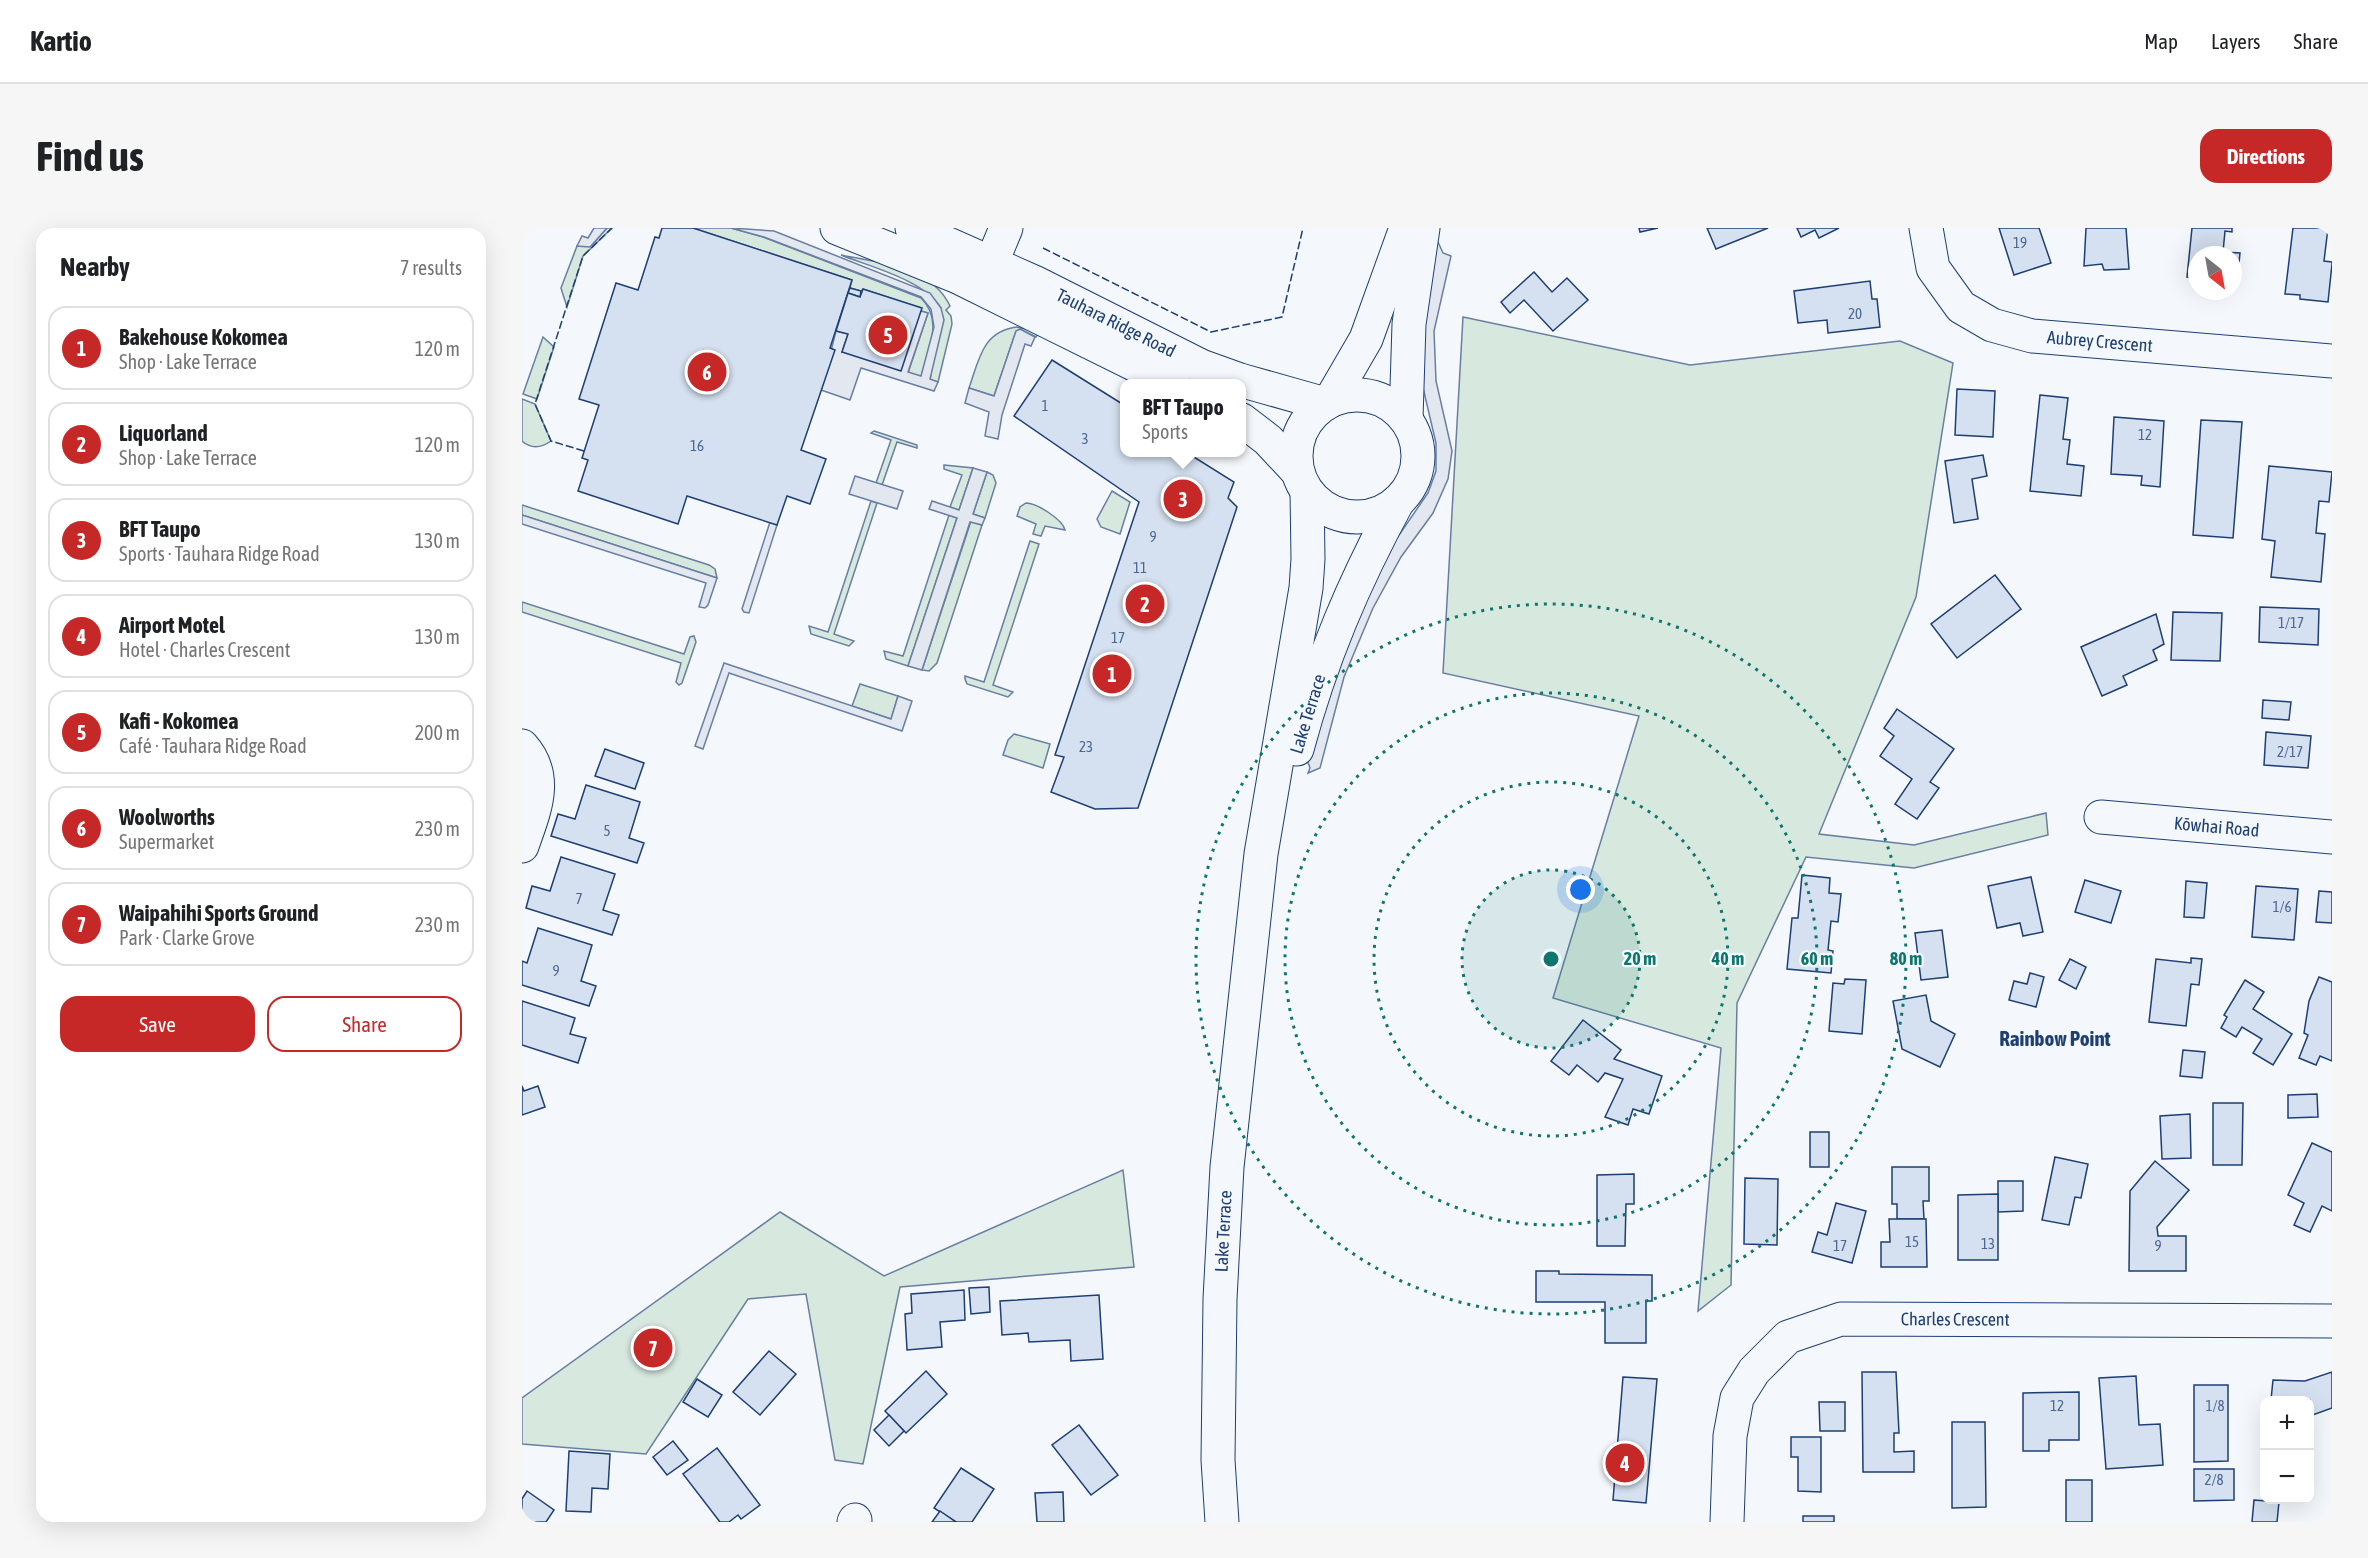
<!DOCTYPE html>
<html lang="en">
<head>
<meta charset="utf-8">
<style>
	body { margin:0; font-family:"Asap Condensed",sans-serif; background:#f6f6f6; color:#202124 }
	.controls { position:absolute; right:18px; bottom:18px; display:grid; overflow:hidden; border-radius:12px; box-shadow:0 6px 24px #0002 }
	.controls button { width:54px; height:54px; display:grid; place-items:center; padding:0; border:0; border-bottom:2px solid #e0e0e0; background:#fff; color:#202124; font:30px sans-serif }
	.compass { position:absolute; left:1666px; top:18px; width:54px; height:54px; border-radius:50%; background:#fff; box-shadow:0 6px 24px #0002; rotate:149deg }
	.you { position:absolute; left:1059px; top:662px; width:21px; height:21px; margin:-15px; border:4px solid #fff; border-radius:50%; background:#1a73e8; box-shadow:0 0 0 9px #1a73e833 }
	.badge { display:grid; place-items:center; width:39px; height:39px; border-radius:50%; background:#c62828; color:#fff; font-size:20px; font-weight:700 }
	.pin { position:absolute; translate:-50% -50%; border:3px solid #fff; box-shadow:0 2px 6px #0006 }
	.popup { position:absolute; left:598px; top:151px; width:126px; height:78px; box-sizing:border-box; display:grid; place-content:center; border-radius:12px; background:#fff; filter:drop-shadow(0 2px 4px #0005); font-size:20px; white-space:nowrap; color:#757577 }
	.popup b { font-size:22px; color:#202124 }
	.popup::after { content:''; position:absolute; left:50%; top:100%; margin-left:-12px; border:12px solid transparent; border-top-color:#fff }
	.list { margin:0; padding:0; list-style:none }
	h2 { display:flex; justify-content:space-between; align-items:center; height:78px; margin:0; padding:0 24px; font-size:26px }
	h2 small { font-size:20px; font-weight:400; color:#757577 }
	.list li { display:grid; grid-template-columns:39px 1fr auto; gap:18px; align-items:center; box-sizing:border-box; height:84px; margin:0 12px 12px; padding:0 12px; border:2px solid #e0e0e0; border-radius:18px }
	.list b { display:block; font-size:22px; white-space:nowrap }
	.list p { margin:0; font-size:20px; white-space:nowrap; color:#757577 }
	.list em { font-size:20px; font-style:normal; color:#757577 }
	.actions { display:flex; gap:12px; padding:18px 24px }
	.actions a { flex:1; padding:14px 0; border:2px solid #c62828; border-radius:18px; text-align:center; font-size:21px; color:#c62828 }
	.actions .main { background:#c62828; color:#fff }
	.map { position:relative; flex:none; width:1810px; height:1294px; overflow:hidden; border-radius:18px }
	header { display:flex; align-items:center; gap:36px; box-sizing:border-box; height:84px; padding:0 30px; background:#fff; border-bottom:2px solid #e0e0e0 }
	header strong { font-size:28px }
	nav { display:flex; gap:33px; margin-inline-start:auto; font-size:21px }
	.intro { display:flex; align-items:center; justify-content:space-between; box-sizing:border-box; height:144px; padding:0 36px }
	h1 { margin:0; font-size:42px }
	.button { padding:15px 27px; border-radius:18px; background:#c62828; color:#fff; font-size:21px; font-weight:700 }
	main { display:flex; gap:36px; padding:0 36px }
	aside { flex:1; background:#fff; border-radius:18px; box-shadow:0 6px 24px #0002 }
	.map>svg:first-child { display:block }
	.green { fill:#d7e8df; stroke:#687fa3; stroke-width:1.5 }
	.parking { fill:#e3e8f0; stroke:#687fa3; stroke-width:1.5 }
	.building { fill:#d5e0f0; stroke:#1d3f73; stroke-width:1.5 }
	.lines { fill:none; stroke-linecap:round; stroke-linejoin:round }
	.minor-casing { stroke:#1d3f73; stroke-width:35 }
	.major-casing { stroke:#1d3f73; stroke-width:35 }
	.minor { stroke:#f4f7fb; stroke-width:33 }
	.major { stroke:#f4f7fb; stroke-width:33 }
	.fence { stroke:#1d3f73; stroke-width:1.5; stroke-dasharray:8 3; stroke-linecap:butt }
	.ring { fill:none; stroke:#0f766e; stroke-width:3; stroke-dasharray:3 6 }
	.labels { text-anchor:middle; stroke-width:4.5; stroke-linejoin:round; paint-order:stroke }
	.number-label { font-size:15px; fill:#4b6792 }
	.street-label { font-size:18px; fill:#1d3f73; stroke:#f4f7fb }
	.quarter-label { font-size:21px; font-weight:bold; fill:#1d3f73; stroke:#f4f7fb }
	.centre { fill:#0f766e; stroke:#f4f7fb; stroke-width:3 }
	.ring-label { font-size:18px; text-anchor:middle; font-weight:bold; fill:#0f766e; stroke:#f4f7fb; stroke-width:4.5; stroke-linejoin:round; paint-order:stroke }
</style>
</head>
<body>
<header>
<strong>Kartio</strong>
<nav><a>Map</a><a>Layers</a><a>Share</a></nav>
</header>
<div class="intro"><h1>Find us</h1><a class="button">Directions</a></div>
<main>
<aside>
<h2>Nearby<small>7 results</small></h2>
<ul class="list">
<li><span class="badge">1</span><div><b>Bakehouse Kokomea</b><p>Shop · Lake Terrace</p></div><em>120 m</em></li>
<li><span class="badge">2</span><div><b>Liquorland</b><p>Shop · Lake Terrace</p></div><em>120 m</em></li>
<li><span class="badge">3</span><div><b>BFT Taupo</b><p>Sports · Tauhara Ridge Road</p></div><em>130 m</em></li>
<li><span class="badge">4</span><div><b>Airport Motel</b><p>Hotel · Charles Crescent</p></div><em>130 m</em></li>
<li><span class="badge">5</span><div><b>Kafi - Kokomea</b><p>Café · Tauhara Ridge Road</p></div><em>200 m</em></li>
<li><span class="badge">6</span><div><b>Woolworths</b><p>Supermarket</p></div><em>230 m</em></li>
<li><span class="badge">7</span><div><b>Waipahihi Sports Ground</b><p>Park · Clarke Grove</p></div><em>230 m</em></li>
</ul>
<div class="actions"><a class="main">Save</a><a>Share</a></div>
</aside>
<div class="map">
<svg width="1810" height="1294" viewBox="0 0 1810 1294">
	<rect width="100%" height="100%" fill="#f4f7fb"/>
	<g class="green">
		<polygon points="85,0 90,0 61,28 45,79 39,60 55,18 70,17"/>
		<path d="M171,0h38l32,9 158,61c23,22 7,52 0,79l-13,-4 20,-60 -7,-2v-3l-58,-19 -2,2 -11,-3 2,-8z"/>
		<path d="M319,27c39,8 90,11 109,51l-4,4 5,6 1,8 -14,58 -8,-2 11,-72c-17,-28 -70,-41 -100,-53z"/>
		<polygon points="941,89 1168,137 1378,113 1431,135 1394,369 1297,606 1392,617 1524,585 1526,607 1392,640 1284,629 1215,775 1209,1057 1176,1083 1199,820 1031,770 1117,488 921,445"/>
		<path d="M495,99l22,5 -3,5 -16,-8 -4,2 -22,65 -25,-8c10,-29 14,-57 48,-61z"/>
		<polygon points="21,109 32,119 15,171 1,166"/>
		<path d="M0,171l13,5 16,37c-10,7 -20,8 -29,0z"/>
		<polygon points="352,203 395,217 395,220 375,214 360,257 354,255 369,212 349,205"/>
		<polygon points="422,237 451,240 437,282 428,279 440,247 422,241"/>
		<polygon points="465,244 471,247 474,255 463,290 451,286"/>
		<polygon points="590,263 608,274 598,306 579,299 575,291"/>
		<polygon points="349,273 355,275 312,406 332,413 327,418 289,406 287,398 306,404"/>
		<path d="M504,275c11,0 37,17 39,27l-20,-4 -4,10 -8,-2 3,-10 -19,-8 3,-9z"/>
		<polygon points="0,277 187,337 193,341 195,350 0,287"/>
		<polygon points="427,287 435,290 386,438 364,431 362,423 381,428"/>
		<polygon points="449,293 460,297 415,435 407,443 400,442"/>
		<polygon points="508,313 517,316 471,457 491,464 486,469 445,456 443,451 443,448 462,454"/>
		<polygon points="0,374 162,426 168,409 172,408 174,414 160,455 157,457 154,454 159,435 0,384"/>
		<polygon points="338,456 376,468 369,491 330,478"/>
		<polygon points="492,506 528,516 521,540 481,527 486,512"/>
		<polygon points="601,942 612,1039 378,1059 341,1236 313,1232 284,1066 226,1071 124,1226 0,1216 0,1170 258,984 362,1048"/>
	</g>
	<g class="parking">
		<polygon points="72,0 85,0 68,19 55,18 60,8 66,10"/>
		<polygon points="209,0 252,3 408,65 419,80 422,92 408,151 416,154 412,163 339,140 328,172 299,162 314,103 326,106 320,124 399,83 406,85 386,144 399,148 412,99 409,81 399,69 242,9"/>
		<polygon points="916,14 921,25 929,28 912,103 914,153 930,223 926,251 911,285 879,329 851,380 822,449 798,540 786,545 788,540 784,529 798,476 866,323 906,265 914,243 914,215 899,151 905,42"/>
		<polygon points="498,101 513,109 509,118 503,116 480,187 476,211 463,208 467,184 443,175 447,160 472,168 494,103"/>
		<polygon points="451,240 465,244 451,286 463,290 460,297 448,294 400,442 386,438 435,290 407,281 410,273 437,282"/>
		<polygon points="333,248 381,263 375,281 327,266"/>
		<polygon points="0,287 195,350 186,377 183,380 177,379 184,355 0,296"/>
		<polygon points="248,294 255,297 227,385 222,384 220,381"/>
		<polygon points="202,435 369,491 376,468 390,473 380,503 207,445 181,521 173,518"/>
	</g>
	<g class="building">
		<polygon points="140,0 171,0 330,52 308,120 313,122 279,222 304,231 288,276 265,268 255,297 165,268 156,296 56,263 66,232 60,230 77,177 57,171 94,55 116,62 133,9 137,10"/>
		<polygon points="1117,0 1136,0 1118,4"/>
		<polygon points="1185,0 1246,0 1194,21"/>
		<polygon points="1275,0 1317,0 1297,10 1293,2 1279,9"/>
		<polygon points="1477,0 1517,0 1529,35 1492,47"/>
		<polygon points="1564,0 1604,0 1607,41 1582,42 1580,36 1562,38"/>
		<polygon points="1670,0 1710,0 1710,4 1703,3 1701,24 1718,25 1715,54 1711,53 1711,27 1675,27 1675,50 1665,49"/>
		<polygon points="1771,0 1806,0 1802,33 1810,34 1810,36 1806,74 1778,71 1778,67 1763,66"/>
		<polygon points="1012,44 1030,64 1045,50 1066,72 1031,103 1002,72 988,85 979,74"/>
		<polygon points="1348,53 1350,71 1355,71 1358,99 1306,105 1305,92 1276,95 1272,63"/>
		<polygon points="328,60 339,63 338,69 326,65"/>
		<polygon points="341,61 400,80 379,143 320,124 326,106 314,103 326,65 338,69"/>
		<polygon points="530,132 602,177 602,224 664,224 712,254 706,270 715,279 616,580 573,581 529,564 542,529 533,527 617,274 492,188"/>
		<polygon points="1435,161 1473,163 1471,209 1433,207"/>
		<polygon points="1518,167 1546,170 1541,211 1548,212 1545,236 1562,238 1559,268 1508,263"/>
		<polygon points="1592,189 1642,193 1638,259 1619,257 1620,248 1589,246"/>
		<polygon points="1679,192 1720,194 1711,310 1671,307"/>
		<polygon points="1461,227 1465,248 1450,251 1456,291 1432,295 1423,233"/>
		<polygon points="1747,238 1810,244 1807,274 1797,273 1794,305 1803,306 1799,354 1749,349 1753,313 1740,311"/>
		<polygon points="1473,347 1499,381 1435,430 1409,396"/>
		<polygon points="1738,379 1797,381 1796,417 1737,414"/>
		<polygon points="1651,384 1700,385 1698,433 1649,432"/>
		<polygon points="1634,386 1642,416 1631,422 1635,432 1601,448 1605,457 1580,468 1559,419"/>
		<polygon points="1741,472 1769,474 1767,492 1740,490"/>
		<polygon points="1375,481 1432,521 1408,554 1417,560 1395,591 1373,576 1390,551 1358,528 1372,508 1362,500"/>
		<polygon points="1744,504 1789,508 1786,540 1742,537"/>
		<polygon points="83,521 122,535 113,561 73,548"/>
		<polygon points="64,557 118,574 107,610 122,615 115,635 29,608 36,586 53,591"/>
		<polygon points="39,629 93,646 81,682 97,687 90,707 4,680 10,658 28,663"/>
		<polygon points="1280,647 1308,650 1307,665 1319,666 1316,694 1309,693 1306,722 1311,723 1309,745 1265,741 1270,690 1276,690"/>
		<polygon points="1509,649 1521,704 1501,708 1498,695 1475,700 1466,658"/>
		<polygon points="1563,652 1599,663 1589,695 1553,684"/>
		<polygon points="1664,653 1685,655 1682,690 1662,689"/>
		<polygon points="1734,658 1776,661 1772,712 1730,709"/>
		<polygon points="1797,663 1810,664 1810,695 1794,694"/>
		<polygon points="16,700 70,717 59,753 74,758 67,778 0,757 0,733 5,735"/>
		<polygon points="1420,702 1426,749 1399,752 1393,705"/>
		<polygon points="1669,730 1680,731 1677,757 1669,756 1664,798 1627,794 1634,731 1669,735"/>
		<polygon points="1548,731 1564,739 1554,761 1537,752"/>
		<polygon points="1508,745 1522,749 1514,779 1487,772 1492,753 1505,756"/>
		<polygon points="1797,749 1810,754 1810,833 1798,828 1794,837 1777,830 1786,807 1782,805 1787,773"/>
		<polygon points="1323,751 1344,752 1340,806 1307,803 1311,755 1322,756"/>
		<polygon points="1723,752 1742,764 1731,781 1770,806 1751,837 1731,825 1740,811 1720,799 1714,809 1699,800 1705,789 1702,787"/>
		<polygon points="1404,767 1409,793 1433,806 1418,839 1380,821 1371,773"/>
		<polygon points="0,773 53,790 48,806 64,810 56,835 0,817"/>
		<polygon points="1061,792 1099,822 1092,831 1140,848 1127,886 1111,881 1106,897 1083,889 1101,851 1083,845 1076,854 1055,837 1047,847 1029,833"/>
		<polygon points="1661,822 1683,824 1680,850 1658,848"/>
		<polygon points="0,858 2,863 16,858 23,879 0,887"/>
		<polygon points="1795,866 1796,889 1766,890 1766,867"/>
		<polygon points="1691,875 1721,875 1720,937 1691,937"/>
		<polygon points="1668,886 1669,930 1640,931 1638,888"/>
		<rect x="1288" y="904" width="19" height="35"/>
		<polygon points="1790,915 1810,924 1810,983 1800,978 1788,1004 1772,997 1782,975 1766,967"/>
		<polygon points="1533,929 1566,936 1559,970 1553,969 1547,997 1520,992"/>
		<polygon points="1633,933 1667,962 1635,999 1636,1008 1664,1008 1664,1043 1607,1043 1608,963"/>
		<polygon points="1370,939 1407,939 1407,973 1401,973 1402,991 1375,991 1375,976 1370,976"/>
		<polygon points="1112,946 1112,976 1104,976 1103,1018 1075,1018 1075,947"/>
		<polygon points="1223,950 1256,951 1255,1017 1222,1016"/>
		<polygon points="1476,953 1501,953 1501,983 1476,984"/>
		<polygon points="1476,966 1476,1032 1436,1032 1436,967"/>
		<polygon points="1314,975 1344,983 1330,1035 1290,1024 1296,1004 1305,1007"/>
		<polygon points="1367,991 1404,991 1405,1039 1359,1039 1359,1014 1368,1014"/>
		<polygon points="1014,1043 1037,1043 1037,1046 1130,1047 1130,1073 1124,1073 1124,1115 1083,1115 1083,1074 1014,1074"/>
		<polygon points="467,1059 468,1084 449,1086 447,1060"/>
		<polygon points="442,1062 443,1092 418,1094 420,1119 385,1122 383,1086 390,1085 389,1066"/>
		<polygon points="577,1067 581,1131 549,1133 548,1112 507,1114 506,1105 480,1107 478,1073"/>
		<polygon points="247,1123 274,1146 238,1187 211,1164"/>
		<polygon points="404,1143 425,1166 384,1205 363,1183"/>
		<polygon points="1340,1144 1374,1144 1377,1205 1372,1205 1372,1224 1392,1223 1392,1244 1341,1244"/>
		<polygon points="1810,1144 1810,1180 1788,1188 1788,1172 1749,1172 1751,1152 1783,1153"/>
		<polygon points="1614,1148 1617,1197 1638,1196 1641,1237 1584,1241 1577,1150"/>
		<polygon points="1101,1149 1135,1151 1124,1275 1091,1272"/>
		<polygon points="175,1151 200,1167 186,1189 161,1174"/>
		<polygon points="1672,1157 1706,1157 1706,1233 1672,1234"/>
		<polygon points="1557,1164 1557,1212 1527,1212 1527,1223 1501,1223 1501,1165"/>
		<polygon points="1297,1174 1323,1174 1323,1203 1298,1203"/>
		<polygon points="367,1187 382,1203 367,1218 352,1202"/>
		<polygon points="1430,1194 1463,1194 1464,1279 1430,1280"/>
		<polygon points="557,1197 596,1247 569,1267 530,1217"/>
		<polygon points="1269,1209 1299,1209 1299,1264 1276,1263 1276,1229 1269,1229"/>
		<polygon points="151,1213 166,1232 145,1247 131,1229"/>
		<polygon points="195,1220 238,1277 219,1291 216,1287 207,1294 198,1294 161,1246"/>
		<polygon points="47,1223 88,1226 86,1261 70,1260 69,1284 44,1283"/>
		<polygon points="439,1240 472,1261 450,1294 434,1294 412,1280"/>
		<polygon points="1672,1241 1712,1241 1712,1272 1672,1273"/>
		<rect x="1544" y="1252" width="26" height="42"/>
		<polygon points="5,1263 32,1282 24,1294 0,1294 0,1271"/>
		<polygon points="541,1264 542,1294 515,1294 513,1265"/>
		<polygon points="1732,1272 1757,1274 1755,1294 1730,1294"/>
		<polygon points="418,1283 434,1294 410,1294"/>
		<rect x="1281" y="1288" width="31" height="6"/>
	</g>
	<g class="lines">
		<defs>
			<g id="minor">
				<polyline points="315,0 436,49 652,156"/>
				<path id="s1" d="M390,0l122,54 167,84 39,14 85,24"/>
				<path id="s2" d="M1404,0l7,40 28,39 31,18 40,11 300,25"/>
				<polyline points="470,34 484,0"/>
				<polyline points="720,192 746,212 775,243"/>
				<path d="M0,518c28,31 12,65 0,100"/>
				<path id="s3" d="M1579,589l231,20"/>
				<polyline points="332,1294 333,1292"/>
				<path id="s4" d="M1205,1294l3,-86 7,-38 17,-27 34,-34 53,-18 491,2"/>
			</g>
			<g id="major">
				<circle cx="835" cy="228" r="61"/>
				<polyline points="808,173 844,111 884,0"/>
				<polyline points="884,191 887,96 901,0"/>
				<path d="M775,521c24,-90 57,-167 101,-248"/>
				<path id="s5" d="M700,1294l-4,-62 2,-161 7,-132 34,-313 45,-266 2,-29 -1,-67"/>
			</g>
		</defs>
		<use href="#minor" class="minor-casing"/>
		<use href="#major" class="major-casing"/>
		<use href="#minor" class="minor"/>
		<use href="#major" class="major"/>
		<g class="fence">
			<polyline points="521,20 689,104 760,89 781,0"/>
			<polyline points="62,223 29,213 13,176 61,28 90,0"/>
		</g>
	</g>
	<circle cx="1029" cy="731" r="89" fill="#0f766e" fill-opacity=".12"/>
	<g class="ring">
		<circle cx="1029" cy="731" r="89"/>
		<circle cx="1029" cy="731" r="177"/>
		<circle cx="1029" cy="731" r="266"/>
		<circle cx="1029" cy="731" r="355"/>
	</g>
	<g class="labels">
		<g class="number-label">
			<text x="1498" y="20">19</text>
			<text x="1333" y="91">20</text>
			<text x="523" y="183">1</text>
			<text x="1623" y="212">12</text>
			<text x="563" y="216">3</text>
			<text x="175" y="223">16</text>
			<text x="631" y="314">9</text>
			<text x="618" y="345">11</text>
			<text x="1769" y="400">1/17</text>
			<text x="596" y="415">17</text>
			<text x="564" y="524">23</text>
			<text x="1768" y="529">2/17</text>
			<text x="85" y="608">5</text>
			<text x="57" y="676">7</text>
			<text x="1760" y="684">1/6</text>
			<text x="34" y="748">9</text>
			<text x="1390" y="1019">15</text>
			<text x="1466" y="1021">13</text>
			<text x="1318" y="1023">17</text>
			<text x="1636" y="1023">9</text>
			<text x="1535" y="1183">12</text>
			<text x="1693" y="1183">1/8</text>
			<text x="1692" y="1257">2/8</text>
		</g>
		<g class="street-label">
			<text dy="6" stroke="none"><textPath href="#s1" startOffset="225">Tauhara Ridge Road</textPath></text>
			<text dy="6" stroke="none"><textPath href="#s2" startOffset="234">Aubrey Crescent</textPath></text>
			<text transform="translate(786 486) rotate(-73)" y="6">Lake Terrace</text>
			<text dy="6" stroke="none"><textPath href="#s3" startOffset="116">Kōwhai Road</textPath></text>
			<text dy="6" stroke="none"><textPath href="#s5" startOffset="291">Lake Terrace</textPath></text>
			<text dy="6" stroke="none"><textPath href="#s4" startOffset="375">Charles Crescent</textPath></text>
		</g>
		<g class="quarter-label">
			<text x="1533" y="818">Rainbow Point</text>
		</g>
	</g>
	<circle cx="1029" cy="731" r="9" class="centre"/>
	<g class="ring-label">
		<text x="1118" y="737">20 m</text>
		<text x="1206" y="737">40 m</text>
		<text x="1295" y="737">60 m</text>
		<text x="1384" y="737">80 m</text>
	</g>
</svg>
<div class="controls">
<button>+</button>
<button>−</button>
</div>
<svg class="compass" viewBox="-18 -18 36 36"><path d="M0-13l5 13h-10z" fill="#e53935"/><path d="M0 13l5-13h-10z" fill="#757577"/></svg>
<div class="you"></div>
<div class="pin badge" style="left:590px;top:446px">1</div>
<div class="pin badge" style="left:623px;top:376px">2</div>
<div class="pin badge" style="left:661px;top:271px">3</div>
<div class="popup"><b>BFT Taupo</b>Sports</div>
<div class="pin badge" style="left:1103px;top:1235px">4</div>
<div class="pin badge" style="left:366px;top:107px">5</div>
<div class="pin badge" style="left:185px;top:144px">6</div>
<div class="pin badge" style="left:131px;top:1120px">7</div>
</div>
</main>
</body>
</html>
